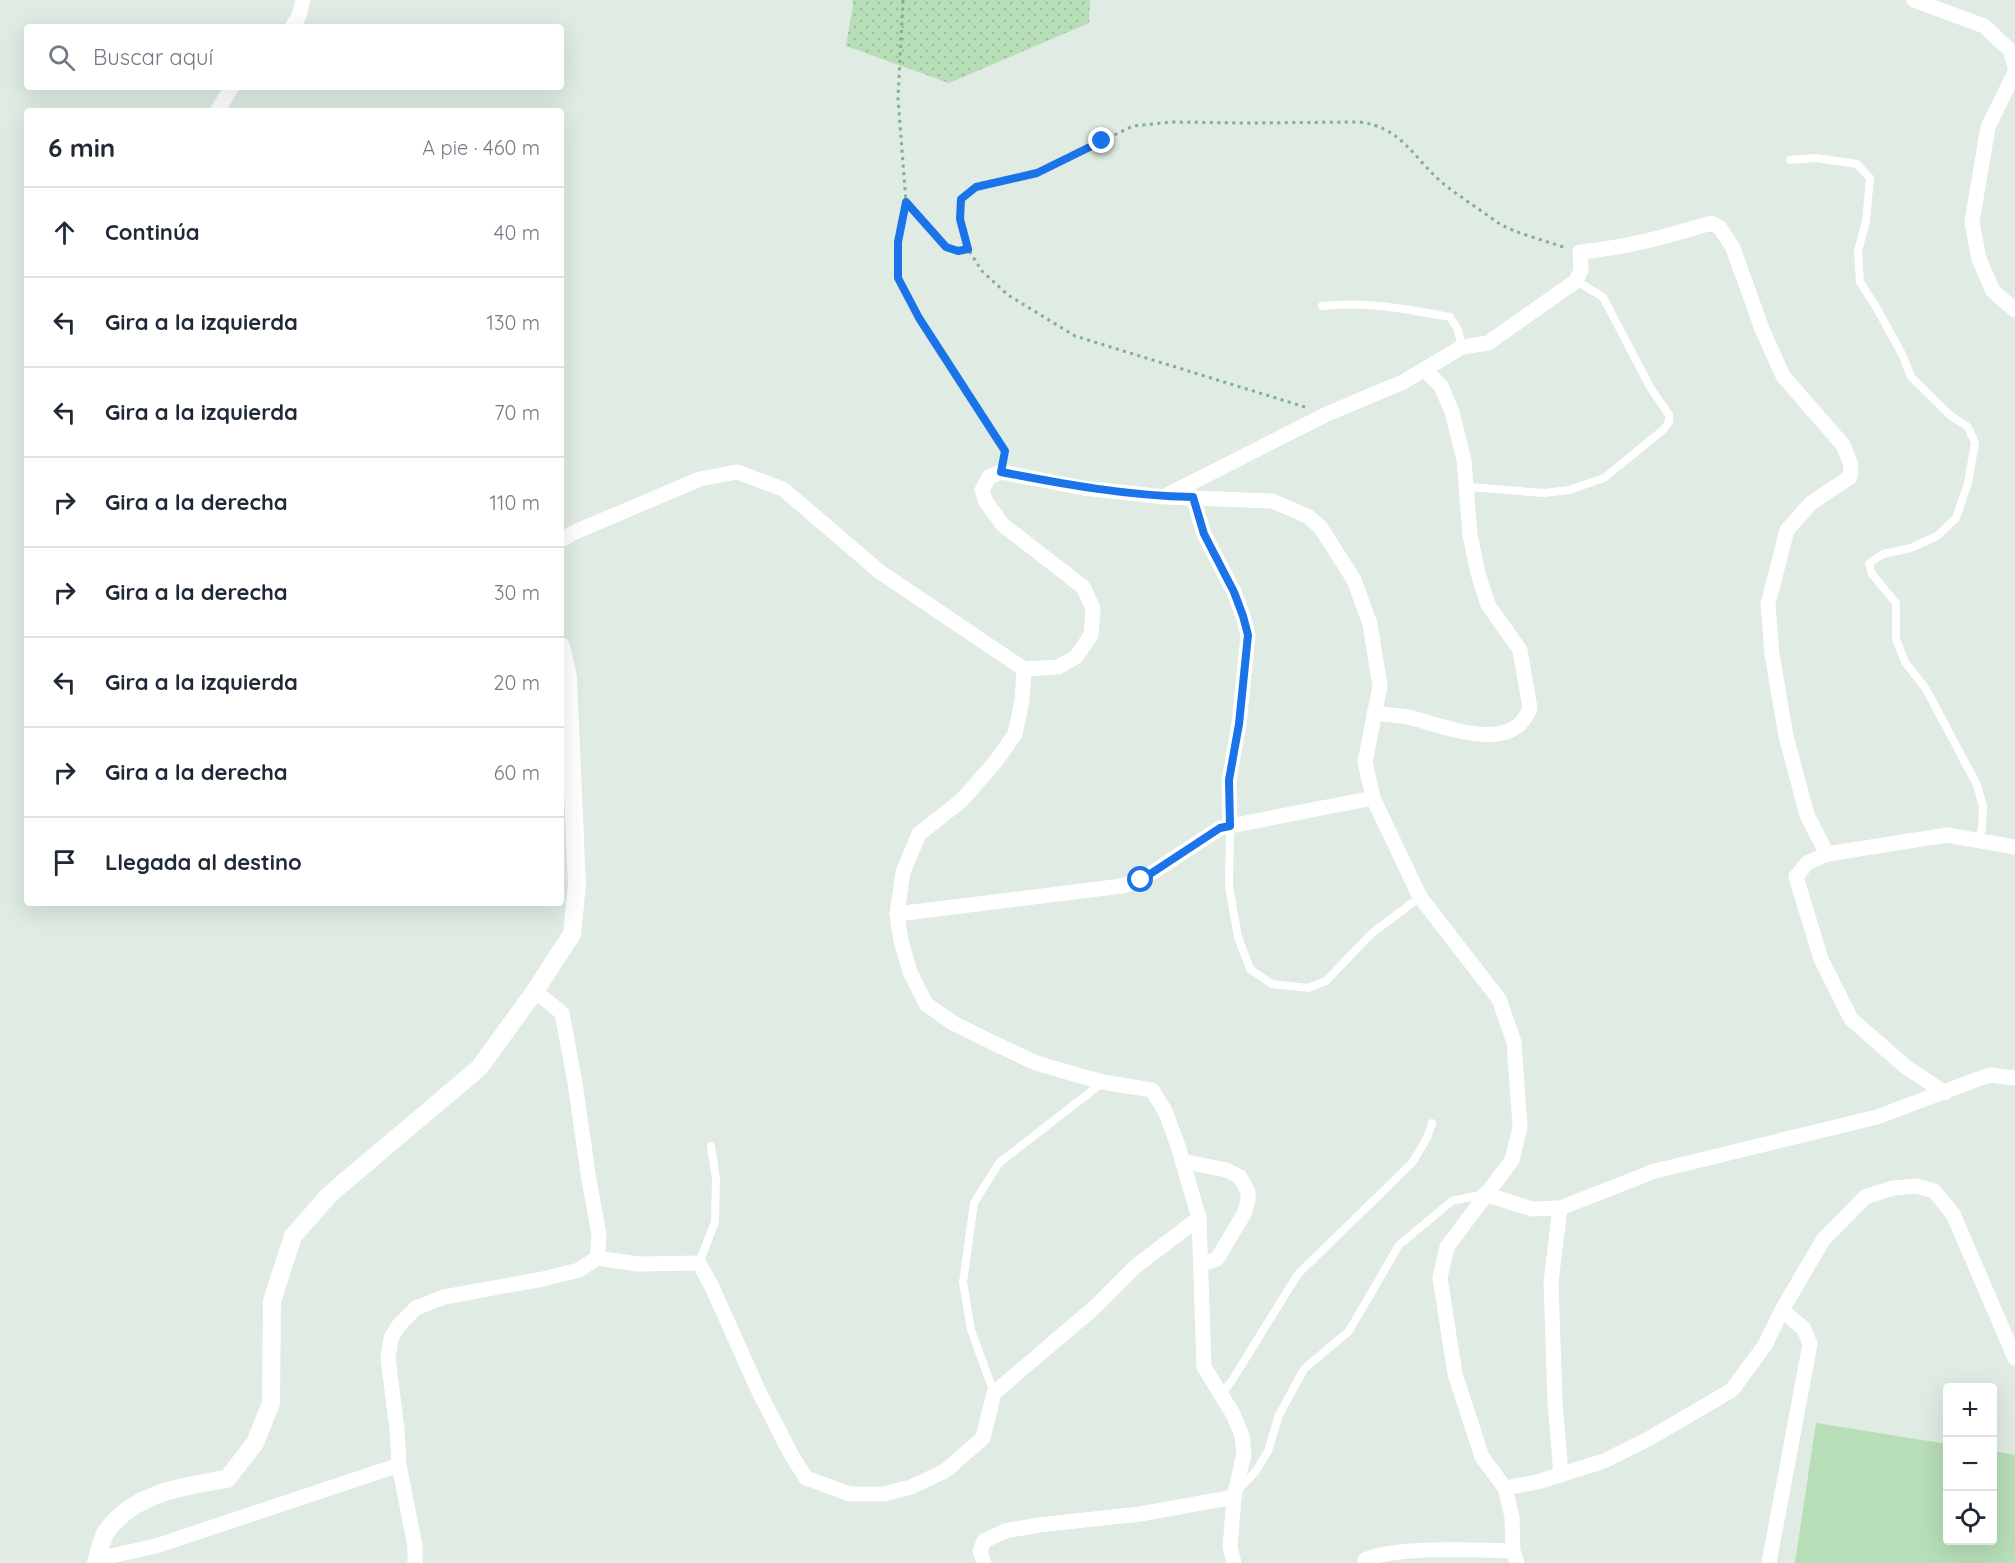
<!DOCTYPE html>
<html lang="es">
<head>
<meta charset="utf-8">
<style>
	body { margin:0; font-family:Quicksand,sans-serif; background:#f6f6f7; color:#1f2937 }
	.controls { position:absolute; right:18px; bottom:18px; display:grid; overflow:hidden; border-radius:6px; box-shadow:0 6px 24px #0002 }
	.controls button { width:54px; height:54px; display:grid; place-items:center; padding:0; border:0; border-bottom:2px solid #e0e1e3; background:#fff; color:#1f2937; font:30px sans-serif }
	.stop { position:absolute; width:18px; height:18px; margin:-14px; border:4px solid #1a73e8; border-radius:50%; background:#fff }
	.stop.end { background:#1a73e8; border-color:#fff; box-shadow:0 2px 6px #0008 }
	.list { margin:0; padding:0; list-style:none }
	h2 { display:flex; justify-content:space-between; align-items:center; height:78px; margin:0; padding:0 24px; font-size:26px }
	h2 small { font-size:20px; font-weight:400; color:#747a83 }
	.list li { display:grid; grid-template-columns:39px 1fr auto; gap:18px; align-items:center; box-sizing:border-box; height:90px; padding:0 24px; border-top:2px solid #e0e1e3 }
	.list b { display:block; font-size:22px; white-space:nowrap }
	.list em { font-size:20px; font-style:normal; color:#747a83 }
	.icon { flex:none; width:33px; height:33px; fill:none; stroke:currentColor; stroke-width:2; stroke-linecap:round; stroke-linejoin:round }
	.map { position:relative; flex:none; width:2015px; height:1563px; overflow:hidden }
	.search { position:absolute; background:#fff; box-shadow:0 6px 24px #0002; left:24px; top:24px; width:540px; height:66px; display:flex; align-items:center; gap:15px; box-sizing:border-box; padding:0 21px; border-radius:6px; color:#747a83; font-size:22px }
	.panel { position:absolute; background:#fff; box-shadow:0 6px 24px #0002; left:24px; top:108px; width:540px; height:798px; border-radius:6px }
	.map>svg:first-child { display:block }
	.grass { fill:url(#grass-dots) }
	.green { fill:#b7deb7 }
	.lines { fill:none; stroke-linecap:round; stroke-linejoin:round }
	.path { stroke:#7eb093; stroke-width:3; stroke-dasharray:3 4.5; stroke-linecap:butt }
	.lane { stroke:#fff; stroke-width:8 }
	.street { stroke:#fff; stroke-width:15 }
	.secondary { stroke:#fff; stroke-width:18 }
	.route { stroke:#1a73e8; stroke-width:8 }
</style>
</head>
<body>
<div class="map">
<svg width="2015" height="1563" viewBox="0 0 2015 1563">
	<defs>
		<pattern id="grass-dots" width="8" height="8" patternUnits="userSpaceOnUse" patternTransform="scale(1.5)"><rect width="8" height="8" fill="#b7deb7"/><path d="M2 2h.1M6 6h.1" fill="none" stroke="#9dbf9e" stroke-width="1.8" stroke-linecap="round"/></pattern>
	</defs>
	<rect width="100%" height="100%" fill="#dfebe3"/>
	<polygon class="grass" points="852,0 1090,0 1089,23 949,83 846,46 853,5"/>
	<polygon class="green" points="1816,1423 1947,1444 1948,1540 1992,1540 1993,1451 2015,1455 2015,1563 1795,1563"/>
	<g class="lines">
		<g class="path">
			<polyline points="903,0 898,98 906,202 898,242 898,278 919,318 1005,451 1004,458"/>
			<path d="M907,203c17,16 34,54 61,46"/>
			<path d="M1305,407l-230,-71 -67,-41 -26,-24 -14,-22 -8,-30 1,-20 15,-12 61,-14 96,-47 38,-4 73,1 115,-1c44,5 55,38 86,63 17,13 35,25 52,37 16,11 50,19 69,26"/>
		</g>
		<g class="lane">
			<polyline points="1790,160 1816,158 1857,164 1870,178 1866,221 1858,251 1860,282 1875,305 1903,356 1911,377 1951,416 1968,427 1975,443 1968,483 1956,518 1937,536 1911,548 1883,554 1869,563 1872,574 1896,603 1896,639 1905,662 1926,689 1977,785 1983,806 1982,829 1978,839"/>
			<path d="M1322,306c44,-5 85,3 128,11l8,13 4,17"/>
			<polyline points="1468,487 1544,493 1569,490 1604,478 1664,429 1669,422 1669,415 1650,387 1603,297 1576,281"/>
			<polyline points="1230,826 1229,886 1238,937 1250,969 1272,984 1308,988 1326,981 1371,934 1420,897"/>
			<polyline points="699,1263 715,1222 716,1179 711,1146"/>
			<polyline points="994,1393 971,1330 963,1282 974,1203 999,1163 1102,1083"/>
			<polyline points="1220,1395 1231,1382 1298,1274 1412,1163 1427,1138 1432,1123"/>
			<polyline points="1239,1489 1256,1471 1268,1451 1279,1415 1304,1369 1349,1331 1399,1245 1452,1201 1485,1194"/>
		</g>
		<g class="street">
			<polyline points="1914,0 1984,26 2010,50 2015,67"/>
			<polyline points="292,27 299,16 303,0"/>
			<polyline points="2015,72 1988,127 1972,222 1979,259 1993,291 2015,310"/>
			<polyline points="217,111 232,87"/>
			<path d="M1167,495l160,-81 76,-32 59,-35 26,-4 88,-62 5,-11 -1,-18c45,-4 88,-16 131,-29l9,5 13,20 29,81 21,47 60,69 8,20 -1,12 -39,26 -24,27 -19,74 4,50 14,82 21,79 20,39"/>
			<polyline points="1193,497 1204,534 1234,592 1243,616 1248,635 1239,724 1229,780 1230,826"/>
			<polyline points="561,540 575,532 700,479 737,472 783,489 880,572 1024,669 1058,667 1076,657 1091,635 1093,608 1083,587 1003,525 986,502 982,490 989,477 1001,472 1083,488 1165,497 1273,501 1309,517 1321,528 1354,580 1370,624 1380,686 1365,762 1373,798 1420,897 1499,999 1514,1042 1520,1127 1512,1160 1447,1247 1440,1278 1455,1374 1482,1457 1505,1488 1512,1517 1513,1551 1517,1563"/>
			<polyline points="1024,669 1022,701 1015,734 996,761 962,800 919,834 903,872 897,914 901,941 910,972 926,1004 953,1023 1004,1048 1036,1063 1081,1076 1103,1082 1152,1090 1165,1111 1178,1146 1199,1218 1204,1367 1233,1414 1242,1436 1244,1454 1234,1497 1230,1547 1234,1563"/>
			<path d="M1374,713c13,2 29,2 42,6 33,9 97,35 114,-11l-10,-58 -32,-45 -10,-32 -8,-38 -6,-75 -12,-48 -11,-26 -16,-16"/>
			<polyline points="897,914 1122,886 1141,880 1220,828 1373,798"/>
			<polyline points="535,991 562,1013 575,1083 589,1180 599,1235 597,1258"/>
			<polyline points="1945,1093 1906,1067 1851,1019 1821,959 1796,877 1807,863 1827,854 1947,835 2015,847"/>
			<polyline points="1182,1161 1226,1170 1240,1177 1248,1192 1248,1200 1244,1214 1217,1259 1201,1264"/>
			<polyline points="1485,1194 1532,1209 1560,1208 1655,1171 1877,1117 1989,1075 2015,1078"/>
			<polyline points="1560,1208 1551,1282 1555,1402 1561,1475"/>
			<polyline points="1505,1488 1537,1482 1604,1461 1650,1438 1732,1390 1765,1345 1782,1310 1823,1240 1865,1197 1893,1188 1916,1186 1934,1191 1953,1214 2015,1358"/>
			<polyline points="97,1559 156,1546 399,1465"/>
			<polyline points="415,1563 415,1546 399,1465 397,1429 388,1358 391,1338 399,1325 416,1308 444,1297 543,1279 579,1270 597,1258 638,1264 699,1263 712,1287 759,1392 792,1456 806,1478 850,1494 884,1494 911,1487 945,1471 983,1438 994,1393 1095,1307 1136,1266 1199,1218"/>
			<polyline points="984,1563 980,1551 984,1541 1005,1531 1039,1525 1140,1514 1234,1497"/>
			<path d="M1365,1563v-3c30,-14 113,-10 148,-9"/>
			<polyline points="1769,1563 1810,1344 1804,1329 1782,1310"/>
		</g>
		<path class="secondary" d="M96,1563c3,-9 5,-23 10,-31 27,-39 78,-46 121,-53l28,-36 16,-40 1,-102 21,-65 37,-42 149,-126 56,-77 37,-57 5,-49 -9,-208 -7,-31"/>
	</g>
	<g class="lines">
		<path class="route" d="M1102,141l-65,32 -61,14 -15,12 -1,20 8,30 -10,2 -12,-4 -40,-45 -8,40v36l21,40 86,133 -4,21c63,12 126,24 192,25l11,37 30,58 9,24 5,19 -9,89 -10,56 1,46 -10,2 -79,52"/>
	</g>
</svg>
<div class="controls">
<button>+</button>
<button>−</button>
<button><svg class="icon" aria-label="locate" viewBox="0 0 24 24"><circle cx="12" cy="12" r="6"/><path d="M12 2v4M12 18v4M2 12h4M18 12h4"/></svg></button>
</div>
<div class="stop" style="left:1141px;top:880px"></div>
<div class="stop end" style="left:1102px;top:141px"></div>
<div class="search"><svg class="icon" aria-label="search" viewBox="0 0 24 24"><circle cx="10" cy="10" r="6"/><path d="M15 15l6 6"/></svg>Buscar aquí</div>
<section class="panel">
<h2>6 min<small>A pie · 460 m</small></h2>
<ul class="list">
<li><svg class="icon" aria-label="ahead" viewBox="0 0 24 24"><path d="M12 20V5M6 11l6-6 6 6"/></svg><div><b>Continúa</b></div><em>40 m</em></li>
<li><svg class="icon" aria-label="left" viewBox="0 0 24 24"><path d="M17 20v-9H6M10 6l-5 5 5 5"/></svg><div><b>Gira a la izquierda</b></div><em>130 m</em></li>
<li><svg class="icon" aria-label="left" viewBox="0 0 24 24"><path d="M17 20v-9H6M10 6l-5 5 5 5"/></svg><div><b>Gira a la izquierda</b></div><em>70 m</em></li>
<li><svg class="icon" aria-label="right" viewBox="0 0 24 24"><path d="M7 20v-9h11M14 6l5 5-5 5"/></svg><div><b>Gira a la derecha</b></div><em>110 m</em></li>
<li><svg class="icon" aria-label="right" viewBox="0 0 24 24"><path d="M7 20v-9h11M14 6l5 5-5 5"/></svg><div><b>Gira a la derecha</b></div><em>30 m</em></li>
<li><svg class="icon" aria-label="left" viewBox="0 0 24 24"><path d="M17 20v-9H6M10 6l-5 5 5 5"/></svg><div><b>Gira a la izquierda</b></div><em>20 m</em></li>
<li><svg class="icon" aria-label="right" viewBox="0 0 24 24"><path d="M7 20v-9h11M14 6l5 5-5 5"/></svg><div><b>Gira a la derecha</b></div><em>60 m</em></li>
<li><svg class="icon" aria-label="arrive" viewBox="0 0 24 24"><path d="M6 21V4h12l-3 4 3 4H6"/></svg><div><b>Llegada al destino</b></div></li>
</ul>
</section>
</div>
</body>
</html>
